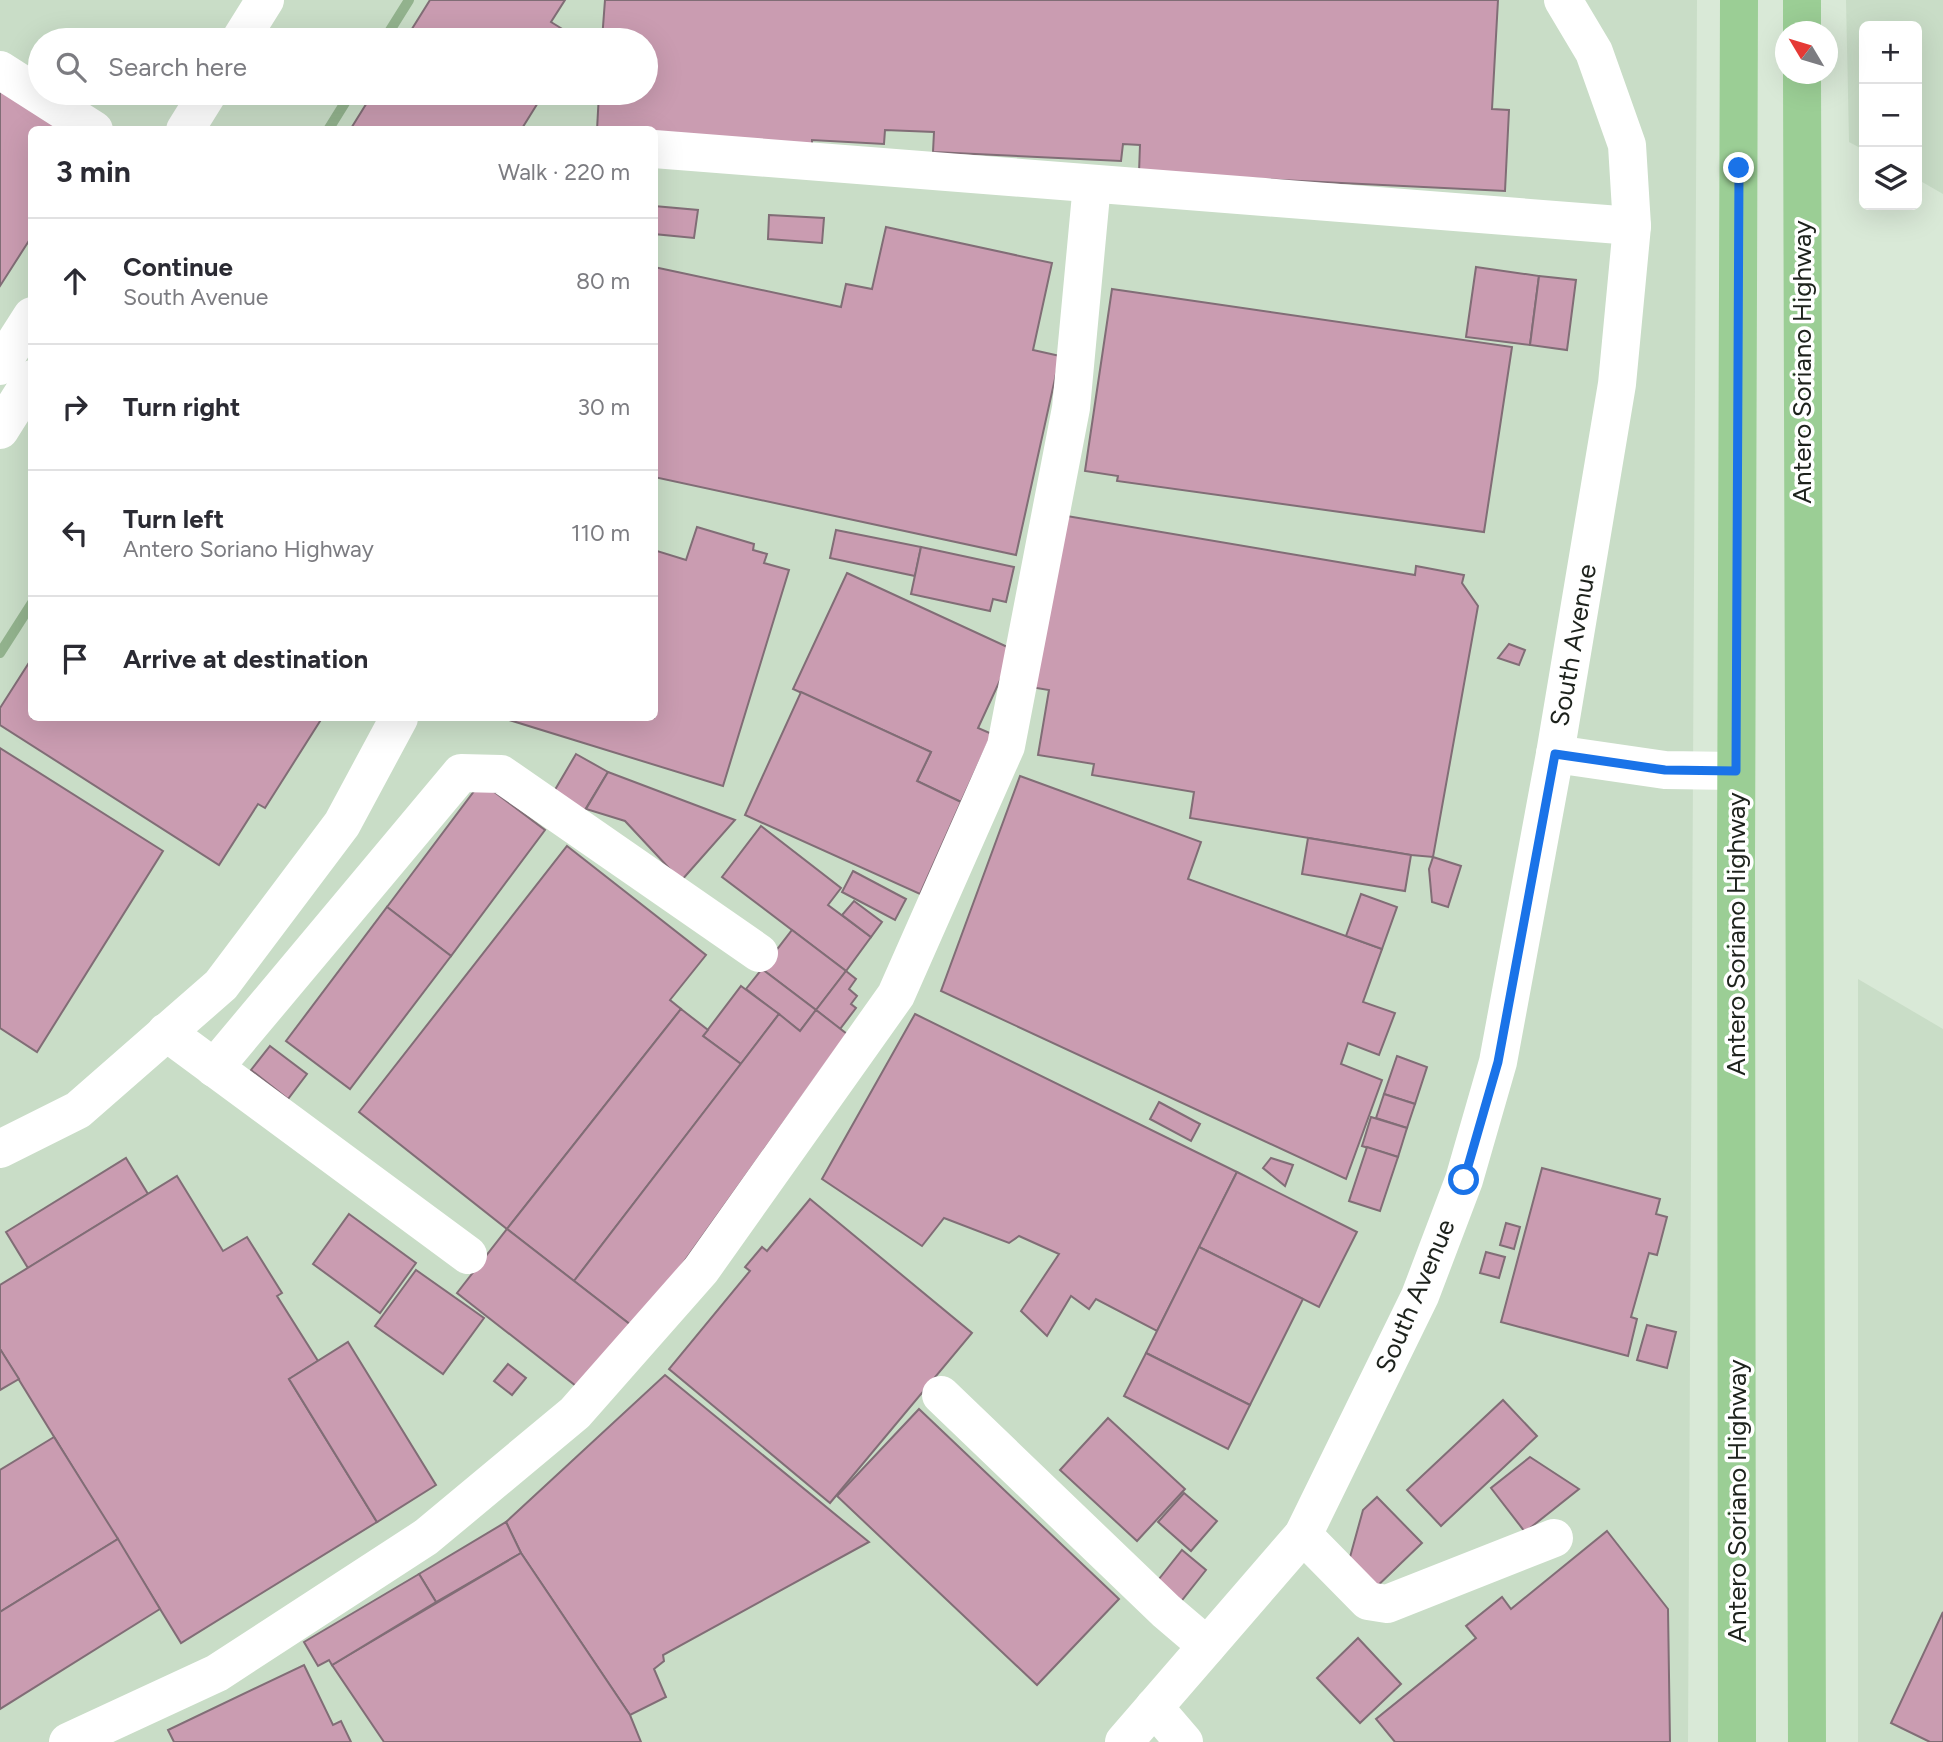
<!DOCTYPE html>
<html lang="en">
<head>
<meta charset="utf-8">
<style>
	body { margin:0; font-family:Figtree,sans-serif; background:#f2f2f3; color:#2b2b33 }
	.controls { position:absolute; right:21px; top:21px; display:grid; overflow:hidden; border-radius:10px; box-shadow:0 7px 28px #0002 }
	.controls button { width:63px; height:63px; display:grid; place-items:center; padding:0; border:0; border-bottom:2px solid #e1e1e2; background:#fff; color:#2b2b33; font:35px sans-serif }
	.compass { position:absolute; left:1775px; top:21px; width:63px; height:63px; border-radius:50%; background:#fff; box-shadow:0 7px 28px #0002; rotate:308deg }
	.stop { position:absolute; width:21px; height:21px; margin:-16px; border:5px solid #1a73e8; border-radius:50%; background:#fff }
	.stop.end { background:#1a73e8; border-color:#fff; box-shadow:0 2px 7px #0008 }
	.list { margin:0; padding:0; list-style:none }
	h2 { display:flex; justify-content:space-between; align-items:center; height:91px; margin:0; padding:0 28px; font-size:30px }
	h2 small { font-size:23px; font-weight:400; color:#7c7c81 }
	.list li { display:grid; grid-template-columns:46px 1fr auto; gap:21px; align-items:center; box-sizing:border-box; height:126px; padding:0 28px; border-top:2px solid #e1e1e2 }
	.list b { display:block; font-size:26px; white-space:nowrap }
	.list p { margin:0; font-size:23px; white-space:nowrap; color:#7c7c81 }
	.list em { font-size:23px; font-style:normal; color:#7c7c81 }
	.icon { flex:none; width:38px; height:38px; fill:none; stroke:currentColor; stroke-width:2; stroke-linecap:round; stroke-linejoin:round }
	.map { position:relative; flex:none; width:1943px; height:1742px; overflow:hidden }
	.search { position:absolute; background:#fff; box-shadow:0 7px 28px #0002; left:28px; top:28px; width:630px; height:77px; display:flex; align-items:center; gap:18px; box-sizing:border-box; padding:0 24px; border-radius:38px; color:#7c7c81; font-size:26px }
	.panel { position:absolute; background:#fff; box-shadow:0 7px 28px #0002; left:28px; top:126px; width:630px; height:595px; border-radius:10px }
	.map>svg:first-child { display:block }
	.built { fill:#c9ddc7; fill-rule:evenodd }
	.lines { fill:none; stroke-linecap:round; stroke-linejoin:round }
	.stream { stroke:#92b28d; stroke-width:10 }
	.building { fill:#ca9cb1; stroke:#816d76; stroke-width:2 }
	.minor { stroke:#fff; stroke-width:38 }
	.major { stroke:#9bce95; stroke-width:38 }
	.route { stroke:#1a73e8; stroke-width:9 }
	.labels { text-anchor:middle; stroke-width:7; stroke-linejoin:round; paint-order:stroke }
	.street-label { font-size:26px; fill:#1d221c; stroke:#fff }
</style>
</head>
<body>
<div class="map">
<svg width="1943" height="1742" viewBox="0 0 1943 1742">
	<rect width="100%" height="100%" fill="#d9e9d7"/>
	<g class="built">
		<path d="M0,0h1697l-9,1742h-1688zM40,40h606v53h-606zM32,130h622v588h-622z"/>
		<polygon points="1846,0 1943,0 1943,194 1917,179 1917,26 1864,26 1864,150 1849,142"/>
		<polygon points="1858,979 1943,1029 1943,1742 1858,1742"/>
	</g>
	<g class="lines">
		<g class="stream">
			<polyline points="384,40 409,0"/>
			<polyline points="328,130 351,93"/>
			<polyline points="0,653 32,603"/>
		</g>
	</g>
	<g class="building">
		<polygon points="430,0 565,0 551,22 577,38 576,40 405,40"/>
		<polygon points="605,0 1498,0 1492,109 1509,110 1505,191 1139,173 1140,145 1123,144 1121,161 933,152 934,132 885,130 884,144 812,140 812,146 654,138 654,130 597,130 599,93 646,93 646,40 602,40"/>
		<polygon points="0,89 66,130 32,130 32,236 0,286"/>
		<polygon points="373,93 544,93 521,130 350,130"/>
		<polygon points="654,206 698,210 694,238 654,234"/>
		<polygon points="769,215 824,218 822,243 768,239"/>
		<polygon points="886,227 1052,263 1033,350 1060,356 1016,555 654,477 654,267 841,307 846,284 872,289"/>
		<polygon points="1476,267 1539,276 1530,345 1466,337"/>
		<polygon points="1539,276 1576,280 1567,350 1530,345"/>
		<polygon points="1112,289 1512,347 1484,532 1117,481 1118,476 1085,471"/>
		<polygon points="1055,514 1415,575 1416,566 1464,575 1462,583 1478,606 1433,857 1411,855 1190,818 1194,792 1092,775 1094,764 1038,755 1049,690 1024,686"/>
		<polygon points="697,527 754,544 753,550 767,554 764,563 789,570 723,786 506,719 506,718 654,718 654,550 686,560"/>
		<polygon points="836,530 921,547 915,576 830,558"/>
		<polygon points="921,547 1014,567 1006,602 993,599 990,611 911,594"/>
		<polygon points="847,573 1014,650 978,728 992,734 961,802 917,781 931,752 793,689"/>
		<polygon points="1509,644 1525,650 1519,665 1498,658"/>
		<polygon points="32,658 32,718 322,718 265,808 258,804 219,865 0,725 0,708"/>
		<polygon points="801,692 931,752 917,781 961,802 920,894 745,815"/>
		<polygon points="0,748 163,851 37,1052 0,1028"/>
		<polygon points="576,754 608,772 580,818 549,800"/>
		<polygon points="608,772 735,820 681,881 625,821 586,809"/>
		<polygon points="1020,776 1201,842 1188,879 1382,949 1363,1002 1395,1013 1379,1055 1348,1043 1341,1064 1382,1080 1346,1179 941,991"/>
		<polygon points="481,782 545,830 451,956 387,907"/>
		<polygon points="761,826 841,888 828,905 871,937 846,971 722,877"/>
		<polygon points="1308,838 1411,855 1405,891 1302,874"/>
		<polygon points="567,846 706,955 670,1000 681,1009 507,1229 359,1112"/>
		<polygon points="1433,857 1461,866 1448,907 1432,902 1429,869"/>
		<polygon points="853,871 906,899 895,920 842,892"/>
		<polygon points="1361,894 1397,907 1382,949 1346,936"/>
		<polygon points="854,901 882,922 871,937 842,915"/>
		<polygon points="387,907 451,956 350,1089 286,1041"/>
		<polygon points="792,930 846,971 816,1010 762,969"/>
		<polygon points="762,969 816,1010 800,1031 746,989"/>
		<polygon points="846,971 856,979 849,989 857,996 851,1004 856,1008 840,1029 816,1010"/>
		<polygon points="741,986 779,1014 741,1064 703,1036"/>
		<polygon points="681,1009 708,1030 703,1036 741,1064 574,1281 507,1229"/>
		<polygon points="816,1010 847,1034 636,1329 574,1281 779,1014 800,1031"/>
		<polygon points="915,1014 1237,1172 1157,1331 1096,1299 1089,1309 1071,1296 1047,1336 1021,1311 1059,1254 1019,1236 1009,1243 944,1218 922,1246 822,1179"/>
		<polygon points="270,1046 307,1074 288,1099 251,1070"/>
		<polygon points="1397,1056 1427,1067 1415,1104 1384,1094"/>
		<polygon points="1384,1094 1415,1104 1407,1128 1376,1118"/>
		<polygon points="1159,1102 1200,1124 1191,1141 1150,1119"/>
		<polygon points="1371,1117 1407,1128 1398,1157 1362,1146"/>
		<polygon points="1367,1147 1398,1157 1380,1211 1349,1201"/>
		<polygon points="126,1158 148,1194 28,1268 6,1232"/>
		<polygon points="1271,1158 1293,1165 1285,1186 1263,1168"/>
		<polygon points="1542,1168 1660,1199 1656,1214 1667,1217 1657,1255 1649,1253 1631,1317 1637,1319 1628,1356 1501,1322"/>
		<polygon points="1237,1172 1357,1232 1319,1307 1199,1247"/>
		<polygon points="177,1176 223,1251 247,1237 282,1293 277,1296 318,1361 289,1379 377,1522 181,1643 0,1349 0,1285"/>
		<polygon points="810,1199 972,1333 830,1503 669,1369 750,1271 745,1267 762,1247 767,1251"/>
		<polygon points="349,1214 416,1263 380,1313 313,1264"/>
		<polygon points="1506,1223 1520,1227 1514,1249 1500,1245"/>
		<polygon points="507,1229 636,1329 585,1393 457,1293"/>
		<polygon points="1199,1247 1303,1299 1250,1405 1146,1353"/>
		<polygon points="1486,1252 1505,1257 1499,1278 1480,1273"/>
		<polygon points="416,1270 484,1318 443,1374 375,1326"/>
		<polygon points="1647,1325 1676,1332 1667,1368 1637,1360"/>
		<polygon points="348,1342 436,1485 377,1522 289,1379"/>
		<polygon points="0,1349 19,1379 0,1390"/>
		<polygon points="1146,1353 1250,1405 1228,1449 1124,1396"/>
		<polygon points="508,1364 526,1378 512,1395 494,1381"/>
		<polygon points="665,1375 869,1542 663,1655 664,1661 654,1669 666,1697 630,1715 521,1553 506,1522"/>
		<polygon points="1503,1400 1537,1436 1441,1526 1407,1490"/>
		<polygon points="919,1409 1119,1599 1037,1685 837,1496"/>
		<polygon points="1108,1418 1185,1489 1137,1541 1060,1470"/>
		<polygon points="54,1437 118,1539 0,1612 0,1470"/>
		<polygon points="1530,1457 1579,1489 1525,1532 1491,1488"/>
		<polygon points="1184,1493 1217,1521 1191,1551 1158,1522"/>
		<polygon points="1377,1497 1422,1543 1370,1593 1347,1568 1363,1510"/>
		<polygon points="506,1522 521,1553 436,1602 419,1574"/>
		<polygon points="1607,1531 1668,1609 1670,1742 1395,1742 1376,1719 1476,1638 1466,1626 1502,1597 1511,1609"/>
		<polygon points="118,1539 160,1609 0,1709 0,1612"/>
		<polygon points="1182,1550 1206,1570 1179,1604 1155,1584"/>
		<polygon points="521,1553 630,1715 641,1742 384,1742 332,1665"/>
		<polygon points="419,1574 436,1602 332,1665 329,1660 318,1666 304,1642"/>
		<polygon points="1943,1612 1943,1742 1930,1742 1891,1723"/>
		<polygon points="1358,1638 1401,1684 1360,1723 1317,1678"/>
		<polygon points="304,1665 333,1725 341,1721 351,1742 174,1742 168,1730"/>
	</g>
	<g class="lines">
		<g class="minor">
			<polyline points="240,40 265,0"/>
			<polyline points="0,70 94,130"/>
			<polyline points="185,130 208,93"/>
			<polyline points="654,149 1632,226"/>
			<polyline points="0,366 32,316"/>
			<polyline points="0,430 32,379"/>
			<polyline points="1555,754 1665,770 1736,771"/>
			<polyline points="166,1032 468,1255"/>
			<polyline points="214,1068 461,773 501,774 759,953"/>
			<polyline points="0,1149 78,1110 221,985 342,824 399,718"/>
			<polyline points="941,1395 1166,1611 1207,1646"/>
			<polyline points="1303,1535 1368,1601 1387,1604 1554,1538"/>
			<polyline points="1154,1707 1184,1742"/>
			<polyline points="68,1742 217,1673 426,1537 575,1413 701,1270 896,995 1006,746 1071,408 1092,184"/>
			<polyline points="1124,1742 1303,1535 1420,1296 1464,1180 1498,1062 1555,754 1617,384 1632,226 1627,145 1594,52 1563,0"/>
		</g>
		<g class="major">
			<polyline points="1802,32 1802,0"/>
			<polyline points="1802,74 1807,1742"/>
			<polyline points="1737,1742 1736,862 1739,0"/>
		</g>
	</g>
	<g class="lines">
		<polyline class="route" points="1464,1180 1498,1062 1555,754 1665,770 1736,771 1739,168"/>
	</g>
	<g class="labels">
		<g class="street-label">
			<text transform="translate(1802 362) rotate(-90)" y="9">Antero Soriano Highway</text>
			<text transform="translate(1573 645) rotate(-80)" y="9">South Avenue</text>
			<text transform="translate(1736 934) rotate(-90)" y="9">Antero Soriano Highway</text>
			<text transform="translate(1415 1296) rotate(-67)" y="9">South Avenue</text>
			<text transform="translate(1737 1501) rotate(-90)" y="9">Antero Soriano Highway</text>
		</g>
	</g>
</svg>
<div class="controls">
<button>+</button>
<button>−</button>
<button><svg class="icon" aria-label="layers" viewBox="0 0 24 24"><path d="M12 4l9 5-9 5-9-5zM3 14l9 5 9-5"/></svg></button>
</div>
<svg class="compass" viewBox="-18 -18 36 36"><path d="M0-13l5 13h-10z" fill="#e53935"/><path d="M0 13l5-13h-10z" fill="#7c7c81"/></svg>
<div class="stop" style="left:1464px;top:1180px"></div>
<div class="stop end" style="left:1739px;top:168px"></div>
<div class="search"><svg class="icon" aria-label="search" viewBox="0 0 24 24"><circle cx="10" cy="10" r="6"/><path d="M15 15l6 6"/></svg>Search here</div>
<section class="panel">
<h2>3 min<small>Walk · 220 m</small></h2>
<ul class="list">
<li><svg class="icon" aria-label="ahead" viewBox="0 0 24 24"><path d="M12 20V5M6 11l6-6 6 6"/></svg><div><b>Continue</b><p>South Avenue</p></div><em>80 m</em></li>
<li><svg class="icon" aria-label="right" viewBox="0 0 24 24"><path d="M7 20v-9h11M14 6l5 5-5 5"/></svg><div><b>Turn right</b></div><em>30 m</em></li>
<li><svg class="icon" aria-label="left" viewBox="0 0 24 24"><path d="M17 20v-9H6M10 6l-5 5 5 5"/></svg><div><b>Turn left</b><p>Antero Soriano Highway</p></div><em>110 m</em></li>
<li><svg class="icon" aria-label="arrive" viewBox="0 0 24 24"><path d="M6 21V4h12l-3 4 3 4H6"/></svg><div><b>Arrive at destination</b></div></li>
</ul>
</section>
</div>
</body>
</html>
